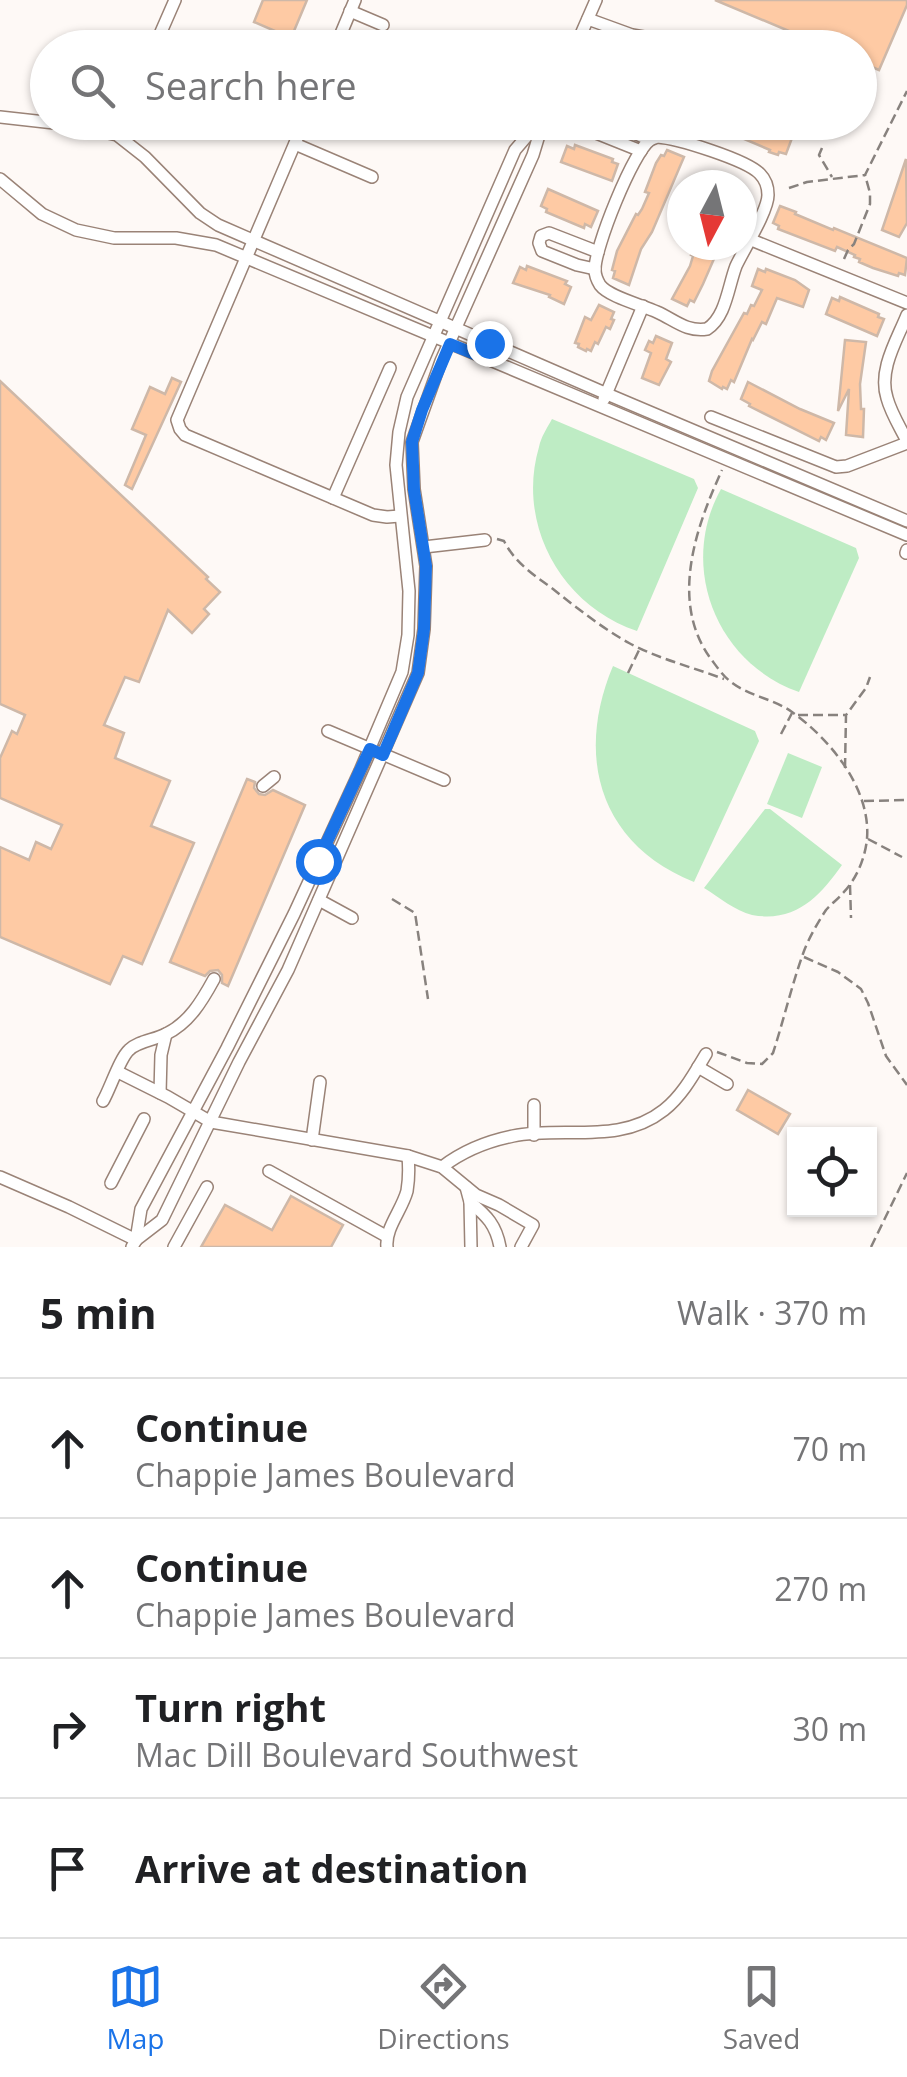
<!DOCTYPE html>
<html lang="en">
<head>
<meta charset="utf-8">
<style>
	body { margin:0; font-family:"Open Sans",sans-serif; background:#f6f6f6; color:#202124 }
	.controls { position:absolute; right:30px; bottom:30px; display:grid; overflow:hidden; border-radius:0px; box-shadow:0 2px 8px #0004 }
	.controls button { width:90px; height:90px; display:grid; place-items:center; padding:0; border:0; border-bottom:2px solid #e0e0e0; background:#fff; color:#202124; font:50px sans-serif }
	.compass { position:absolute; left:667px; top:170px; width:90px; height:90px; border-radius:50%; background:#fff; box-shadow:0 2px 8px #0004; rotate:187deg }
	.stop { position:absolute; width:30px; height:30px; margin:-22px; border:8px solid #1a73e8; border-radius:50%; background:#fff }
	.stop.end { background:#1a73e8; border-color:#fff; box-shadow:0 2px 10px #0008 }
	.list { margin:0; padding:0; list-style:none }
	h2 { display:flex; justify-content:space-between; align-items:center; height:130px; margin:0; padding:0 40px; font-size:42px }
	h2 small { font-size:32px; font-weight:400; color:#757577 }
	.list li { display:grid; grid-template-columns:65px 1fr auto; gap:30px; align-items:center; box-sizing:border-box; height:140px; padding:0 40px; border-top:2px solid #e0e0e0 }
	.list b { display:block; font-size:38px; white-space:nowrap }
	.list p { margin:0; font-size:32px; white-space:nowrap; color:#757577 }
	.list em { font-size:32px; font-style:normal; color:#757577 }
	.icon { flex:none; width:55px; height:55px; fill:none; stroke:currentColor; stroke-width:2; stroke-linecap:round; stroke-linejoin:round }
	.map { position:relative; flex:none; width:907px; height:1247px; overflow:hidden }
	.search { position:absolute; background:#fff; box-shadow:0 2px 8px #0004; left:30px; right:30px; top:30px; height:110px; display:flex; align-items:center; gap:25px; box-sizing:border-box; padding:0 35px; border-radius:55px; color:#757577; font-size:38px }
	.sheet { height:690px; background:#fff }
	nav { display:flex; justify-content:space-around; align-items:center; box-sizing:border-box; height:140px; border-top:2px solid #e0e0e0; background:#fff; font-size:28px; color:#757577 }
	nav a { display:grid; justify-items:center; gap:5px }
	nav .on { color:#1a73e8 }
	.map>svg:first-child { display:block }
	.green { fill:#beecc4 }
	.building { fill:#fecaa4; stroke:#ceb8a8; stroke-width:2.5 }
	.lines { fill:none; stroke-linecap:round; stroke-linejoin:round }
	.minor-casing { stroke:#9a8377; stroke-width:14 }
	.path { stroke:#88827e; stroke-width:2.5; stroke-dasharray:10 5; stroke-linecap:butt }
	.minor { stroke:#fff; stroke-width:11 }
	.route { stroke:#1a73e8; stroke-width:12 }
</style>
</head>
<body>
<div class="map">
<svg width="907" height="1247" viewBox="0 0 907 1247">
	<rect width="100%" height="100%" fill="#fef9f6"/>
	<g class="green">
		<path d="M552,419l142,60 4,9 -61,143c-75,-25 -121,-106 -98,-184 2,-10 8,-19 13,-28z"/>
		<path d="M721,489l135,59 3,10 -60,134c-83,-29 -121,-126 -78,-203z"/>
		<path d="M613,666l142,65 4,10 -65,141c-95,-38 -119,-126 -81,-216z"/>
		<polygon points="788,753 822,767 802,818 767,804"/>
		<path d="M765,809h5l72,56c-22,31 -46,58 -90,50 -17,-4 -33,-18 -48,-27z"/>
	</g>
	<g class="building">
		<polygon points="263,0 307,0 291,38 254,22"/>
		<polygon points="715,0 907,0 907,5 879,70 860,62 860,48 828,48 798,35 796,41 787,37 789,31"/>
		<polygon points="704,122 754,122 792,138 786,154 779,152 778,155 769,152 770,150"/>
		<polygon points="575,145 613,159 612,162 618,164 612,181 561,162 567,146 574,149"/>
		<polygon points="667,150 684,157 652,232 641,249 629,285 613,278 615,271 612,270 617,251 636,214 638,215 642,209 649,193 645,192 656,163 661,155 664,156"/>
		<polygon points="906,159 907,223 899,237 882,230"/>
		<polygon points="548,189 598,211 591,227 585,224 584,228 546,212 547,209 541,206"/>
		<polygon points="780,206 796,212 795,214 833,230 834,228 907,258 905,275 899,273 898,276 873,268 859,262 860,259 854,257 855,255 837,247 835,251 778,229 779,226 773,223"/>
		<polygon points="696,245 720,245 703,284 694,302 690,300 687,306 672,299 690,266 693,256 691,255"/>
		<polygon points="527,266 567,281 565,284 571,287 564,304 549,297 550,295 513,283 520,267 526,270"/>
		<polygon points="758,269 765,272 766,269 795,280 809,290 803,307 777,298 766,324 762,322 753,340 752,339 734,382 731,380 727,389 723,387 722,389 709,381 712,371 744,313 747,314 751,305 754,306 762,290 752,286"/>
		<polygon points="840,297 879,314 878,317 884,319 877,336 826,314 832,298 839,301"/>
		<polygon points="599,305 614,312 611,319 614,320 610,329 606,327 598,344 595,342 591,351 587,349 586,351 578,347 579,344 575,343 585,317 591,320"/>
		<polygon points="656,336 672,343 666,359 671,362 659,385 642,378 651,353 645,350 649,341 653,343"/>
		<polygon points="845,340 866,342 860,384 861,409 864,409 863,437 846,435 849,389 838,411"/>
		<polygon points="172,378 181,382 132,489 125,485 146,435 132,429 150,387 165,394"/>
		<polygon points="0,381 208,577 206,579 220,592 204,609 209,614 192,633 168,610 139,682 125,677 104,725 124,733 115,758 170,781 151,826 194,843 142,964 123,956 110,984 0,937 0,847 29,860 36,842 51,849 62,825 0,798 0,758 12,731 17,734 25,715 0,704"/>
		<polygon points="748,382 800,409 834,423 826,440 821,437 819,441 749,406 750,404 741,399"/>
		<polygon points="247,779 255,782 254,788 259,794 265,795 273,790 305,805 228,986 222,983 222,975 218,970 210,971 205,976 170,962"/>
		<polygon points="748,1090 790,1114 778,1134 737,1110"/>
		<polygon points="291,1196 343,1225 331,1247 201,1247 225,1205 272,1230"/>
	</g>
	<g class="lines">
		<defs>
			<g id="minor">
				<polyline points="350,11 383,25"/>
				<polyline points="588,19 632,35 679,43 693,48"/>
				<polyline points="154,48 175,0"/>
				<polyline points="335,48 355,0"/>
				<polyline points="575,48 596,0"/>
				<polyline points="0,117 72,125 117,135 145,157 200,213 218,225 607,394 907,521"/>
				<polyline points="304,122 177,420 180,429 185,435 373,515 387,517 400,516"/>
				<polyline points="592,122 592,128 596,133 641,151"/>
				<polyline points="610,122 650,140"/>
				<path d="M657,137c20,1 90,23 103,37 5,5 8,13 8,21 0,16 -24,54 -32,71 -8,21 -10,51 -29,63 -21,3 -32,-9 -50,-17 -15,-7 -48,-15 -57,-27 -3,-5 -5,-10 -5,-15 -1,-21 38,-118 55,-130 2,-1 5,-2 7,-3z"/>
				<polyline points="295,144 372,177"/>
				<polyline points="0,179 42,214 76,230 114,238 176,238 216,245 907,535"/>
				<polyline points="749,239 907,303"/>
				<polyline points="595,269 577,265 542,251 539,243 541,236 549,233 598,252"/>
				<path d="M907,315c-10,25 -29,55 -20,83 4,15 13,29 20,43"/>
				<polyline points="604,399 643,306"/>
				<polyline points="711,417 836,467 847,466 907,443"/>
				<polyline points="333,498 390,368"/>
				<polyline points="424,547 485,540"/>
				<polyline points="906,553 907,550"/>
				<polyline points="328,731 444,780"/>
				<polyline points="263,786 274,777"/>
				<polyline points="319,900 352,918"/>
				<polyline points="698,1067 727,1084"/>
				<polyline points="118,1072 168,1097 211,1122 408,1156 442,1167 476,1195 499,1205 533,1225 521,1247"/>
				<polyline points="160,1093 161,1055 166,1034"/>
				<path d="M103,1101c7,-12 17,-43 26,-51 9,-9 26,-10 37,-16 23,-11 36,-33 48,-55"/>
				<polyline points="534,1105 534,1135"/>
				<polyline points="312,1140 320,1082"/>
				<path d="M442,1167c21,-16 46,-26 71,-31 51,-10 107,9 151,-26 18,-14 30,-36 42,-56"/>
				<polyline points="269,1171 386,1236"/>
				<polyline points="0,1177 69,1207 136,1240"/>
				<polyline points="111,1183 144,1119"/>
				<polyline points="466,1187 470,1202 471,1247"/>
				<path d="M470,1202c17,14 26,23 30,45"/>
				<polyline points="136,1240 162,1220 239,1062 288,970 418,673 424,629 426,566 414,489 412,442 441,361 533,155 543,122"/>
				<polyline points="132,1247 136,1240 141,1209 227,1048 294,914 360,771 402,672 408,635 409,591 396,465 399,432 407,397 515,150 539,122"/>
				<polyline points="174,1247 207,1187"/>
				<path d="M387,1247c-2,-19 15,-37 20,-56 2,-12 2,-24 1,-35"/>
			</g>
		</defs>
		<use href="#minor" class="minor-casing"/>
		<g class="path">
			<polyline points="822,148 819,155 832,177"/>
			<polyline points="789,188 807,182 865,175 907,91"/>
			<polyline points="844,259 848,250 854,244 870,204 870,193 865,175"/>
			<path d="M497,539l7,2c11,22 30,34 49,48 24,19 49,39 76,54 30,16 63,24 95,36"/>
			<polyline points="628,673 640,648"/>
			<polyline points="798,715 845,715"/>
			<polyline points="781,734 792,713"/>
			<polyline points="845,768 846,715 866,688 870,677"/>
			<polyline points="864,801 907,800"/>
			<polyline points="868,839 902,857"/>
			<polyline points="850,885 851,918"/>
			<polyline points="392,899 415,913 428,999"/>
			<polyline points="804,957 838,972 861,989 868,1003 886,1056 907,1085"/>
			<path d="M717,1052l30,11 15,1 11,-11c11,-34 19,-69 31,-102 5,-13 14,-29 22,-41 5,-6 11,-10 16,-16 14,-14 23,-35 25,-55 4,-50 -36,-99 -75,-127 -18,-13 -43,-16 -61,-30 -8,-6 -14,-15 -20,-23 -42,-57 -15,-132 11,-189"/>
			<polyline points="871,1247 907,1173"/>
		</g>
		<use href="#minor" class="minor"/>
	</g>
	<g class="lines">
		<polyline class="route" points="318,861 370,749 383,755 418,673 424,629 426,566 414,490 412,442 422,410 450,344 482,357 489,343"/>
	</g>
</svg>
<div class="controls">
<button><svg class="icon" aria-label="locate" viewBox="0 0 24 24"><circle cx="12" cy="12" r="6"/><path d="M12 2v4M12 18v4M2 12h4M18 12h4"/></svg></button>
</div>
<svg class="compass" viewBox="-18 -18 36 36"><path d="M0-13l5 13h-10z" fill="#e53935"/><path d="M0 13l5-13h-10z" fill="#757577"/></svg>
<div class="stop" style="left:318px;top:861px"></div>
<div class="stop end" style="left:489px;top:343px"></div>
<div class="search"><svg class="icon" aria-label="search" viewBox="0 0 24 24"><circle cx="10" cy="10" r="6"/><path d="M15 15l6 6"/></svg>Search here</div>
</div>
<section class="sheet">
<h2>5 min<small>Walk · 370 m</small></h2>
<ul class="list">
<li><svg class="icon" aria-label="ahead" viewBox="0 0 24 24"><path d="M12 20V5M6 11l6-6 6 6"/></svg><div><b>Continue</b><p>Chappie James Boulevard</p></div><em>70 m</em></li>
<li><svg class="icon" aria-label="ahead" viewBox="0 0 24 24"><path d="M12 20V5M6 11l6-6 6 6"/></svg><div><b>Continue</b><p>Chappie James Boulevard</p></div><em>270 m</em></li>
<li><svg class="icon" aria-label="right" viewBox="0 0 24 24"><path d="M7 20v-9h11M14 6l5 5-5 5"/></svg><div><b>Turn right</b><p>Mac Dill Boulevard Southwest</p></div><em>30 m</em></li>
<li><svg class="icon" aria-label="arrive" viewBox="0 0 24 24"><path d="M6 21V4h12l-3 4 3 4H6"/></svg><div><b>Arrive at destination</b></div></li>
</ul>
</section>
<nav>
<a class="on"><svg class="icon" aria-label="map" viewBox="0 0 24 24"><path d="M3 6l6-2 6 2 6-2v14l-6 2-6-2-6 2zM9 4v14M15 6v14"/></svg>Map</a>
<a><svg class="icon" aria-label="directions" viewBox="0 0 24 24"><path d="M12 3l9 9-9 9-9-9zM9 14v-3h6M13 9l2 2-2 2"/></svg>Directions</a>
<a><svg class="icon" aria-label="saved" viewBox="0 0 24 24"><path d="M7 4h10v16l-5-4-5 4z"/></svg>Saved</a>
</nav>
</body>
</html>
